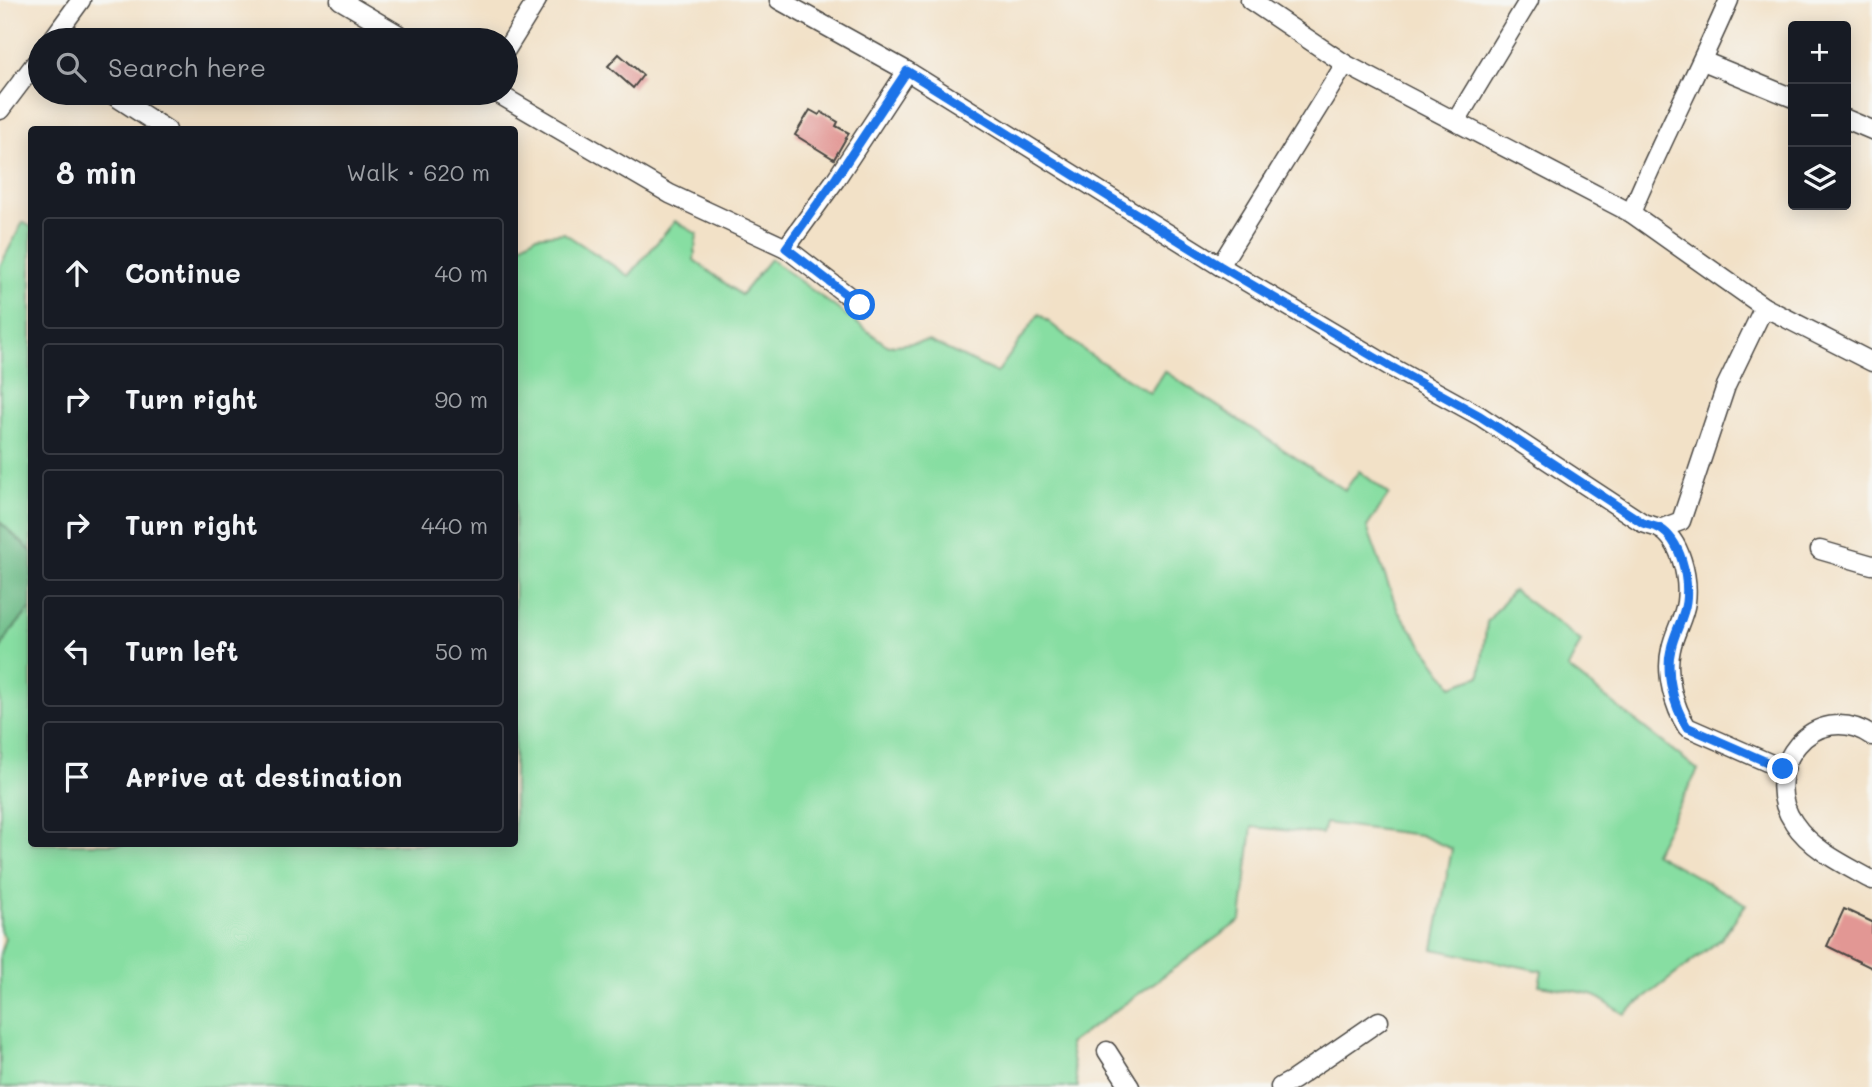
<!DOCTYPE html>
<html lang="en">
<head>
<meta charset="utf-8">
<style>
	body { margin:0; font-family:Mali,sans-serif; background:#20242c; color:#f1f3f6 }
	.controls { position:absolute; right:21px; top:21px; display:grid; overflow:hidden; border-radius:7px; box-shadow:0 4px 18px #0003 }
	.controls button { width:63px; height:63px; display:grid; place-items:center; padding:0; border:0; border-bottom:2px solid #363941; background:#171b24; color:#f1f3f6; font:35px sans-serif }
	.stop { position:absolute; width:21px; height:21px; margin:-16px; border:5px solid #1a73e8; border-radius:50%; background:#fff }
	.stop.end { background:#1a73e8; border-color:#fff; box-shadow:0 2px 7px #0008 }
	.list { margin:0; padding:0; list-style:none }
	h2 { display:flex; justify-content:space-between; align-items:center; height:91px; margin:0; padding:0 28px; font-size:30px }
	h2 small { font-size:23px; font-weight:400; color:#9ea1a6 }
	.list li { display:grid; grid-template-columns:46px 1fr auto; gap:21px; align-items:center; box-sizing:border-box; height:112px; margin:0 14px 14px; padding:0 14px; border:2px solid #363941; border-radius:7px }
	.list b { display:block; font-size:26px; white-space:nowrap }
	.list em { font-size:23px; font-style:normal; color:#9ea1a6 }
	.icon { flex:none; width:38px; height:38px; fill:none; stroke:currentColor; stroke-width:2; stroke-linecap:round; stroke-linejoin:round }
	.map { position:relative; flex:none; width:1872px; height:1087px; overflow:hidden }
	.search { position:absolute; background:#171b24; box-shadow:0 4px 18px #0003; left:28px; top:28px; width:490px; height:77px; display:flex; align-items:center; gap:18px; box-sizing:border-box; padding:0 24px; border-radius:38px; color:#9ea1a6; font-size:26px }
	.panel { position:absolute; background:#171b24; box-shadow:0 4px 18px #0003; left:28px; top:126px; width:490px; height:721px; border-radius:7px }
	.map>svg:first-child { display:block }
	.green { fill:#87dea2; stroke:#598466; stroke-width:2 }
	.forest { fill:#6dbd88; stroke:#4c745a; stroke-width:2 }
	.building { fill:#e29794 }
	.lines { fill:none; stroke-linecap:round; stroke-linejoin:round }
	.street-casing { stroke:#494642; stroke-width:21 }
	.street { stroke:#fff; stroke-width:18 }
	.route { stroke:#1a73e8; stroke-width:9 }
</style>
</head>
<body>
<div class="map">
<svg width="1872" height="1087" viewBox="0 0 1872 1087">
	<rect width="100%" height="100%" fill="#f6f6f2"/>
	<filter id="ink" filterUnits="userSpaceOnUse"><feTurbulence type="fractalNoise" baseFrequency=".0143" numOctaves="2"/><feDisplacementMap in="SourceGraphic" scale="14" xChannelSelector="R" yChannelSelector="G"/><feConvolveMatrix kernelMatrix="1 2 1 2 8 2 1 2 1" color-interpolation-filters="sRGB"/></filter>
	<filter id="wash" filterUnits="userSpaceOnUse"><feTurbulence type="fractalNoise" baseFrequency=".00686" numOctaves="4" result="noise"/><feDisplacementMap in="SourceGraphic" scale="28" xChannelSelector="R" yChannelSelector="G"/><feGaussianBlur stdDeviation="1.57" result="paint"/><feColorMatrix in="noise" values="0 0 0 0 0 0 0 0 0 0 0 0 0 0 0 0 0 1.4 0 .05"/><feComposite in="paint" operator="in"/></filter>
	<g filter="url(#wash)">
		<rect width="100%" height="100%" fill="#f2e1c7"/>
		<g class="green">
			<polygon points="675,221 697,234 694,260 741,295 770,259 888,346 929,341 997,373 1039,314 1086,352 1150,393 1164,371 1345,490 1359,471 1389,494 1367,527 1398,611 1452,686 1480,676 1487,622 1513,590 1581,641 1568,668 1698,770 1654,853 1746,904 1721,939 1624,1014 1592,994 1539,985 1542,971 1433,949 1452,849 1420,835 1325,823 1322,834 1252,827 1241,920 1069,1044 1078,1087 0,1087 0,954 5,938 0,930 0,649 11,631 31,608 32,844 514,844 515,249 536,236 564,233 629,276"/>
			<polygon points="23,222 31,227 31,552 0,522 0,266"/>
		</g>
		<polygon class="forest" points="0,522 32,552 31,608 11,631 0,649"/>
		<g id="blocks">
			<g class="building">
				<polygon points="619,54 643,75 633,88 608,66"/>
				<polygon points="810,110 819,115 821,112 838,122 836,126 849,133 834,159 795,135"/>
				<polygon points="1844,909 1872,922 1872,968 1827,946"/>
			</g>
		</g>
	</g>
	<g filter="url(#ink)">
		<use href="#blocks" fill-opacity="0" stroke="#494642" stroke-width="2"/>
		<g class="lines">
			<defs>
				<g id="street">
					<polyline points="340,0 408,40"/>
					<path d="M779,0l128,71 313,195 171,101 89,49 163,107c5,2 11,3 16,5 22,12 30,50 27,74 -2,16 -12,31 -15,47 -6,25 3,58 16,78l96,42"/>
					<polyline points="1250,0 1345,64 1631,213 1764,307 1872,362"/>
					<polyline points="52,40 81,0"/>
					<polyline points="506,50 537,0"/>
					<polyline points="1703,61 1793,98"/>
					<polyline points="110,93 167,130"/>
					<polyline points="497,93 670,194 786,248 860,305"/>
					<polyline points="0,110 40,57"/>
					<polyline points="1846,119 1872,130"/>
					<polyline points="1456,121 1529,0"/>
					<path d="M1631,213c30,-72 67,-141 98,-213"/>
					<polyline points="786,248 836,179 907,71"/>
					<polyline points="1220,266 1345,64"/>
					<polyline points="1660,529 1681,521 1726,386 1764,307"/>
					<polyline points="1820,550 1872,565"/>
					<path d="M1872,736c-57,-39 -115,34 -78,87 18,27 51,42 78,57"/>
					<polyline points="1107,1051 1130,1087"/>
					<polyline points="1280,1087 1293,1080 1379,1021"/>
				</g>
			</defs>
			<use href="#street" class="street-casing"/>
			<use href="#street" class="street"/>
		</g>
	</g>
	<g class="lines" filter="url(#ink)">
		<path class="route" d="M860,305l-74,-57 50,-70 71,-107 313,195 171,101 89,49 163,107c5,2 11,3 16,5 22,12 30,50 27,74 -2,16 -12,31 -15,47 -6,24 3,58 16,78l96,42"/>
	</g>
</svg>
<div class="controls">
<button>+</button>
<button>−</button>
<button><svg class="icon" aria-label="layers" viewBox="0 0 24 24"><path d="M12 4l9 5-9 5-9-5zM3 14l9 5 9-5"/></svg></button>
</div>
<div class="stop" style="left:860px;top:305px"></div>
<div class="stop end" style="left:1783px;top:769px"></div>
<div class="search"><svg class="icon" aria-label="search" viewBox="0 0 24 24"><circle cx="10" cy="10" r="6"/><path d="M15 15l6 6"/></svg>Search here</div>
<section class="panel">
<h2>8 min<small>Walk · 620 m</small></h2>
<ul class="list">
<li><svg class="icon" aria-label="ahead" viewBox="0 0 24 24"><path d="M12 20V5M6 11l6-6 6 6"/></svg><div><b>Continue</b></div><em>40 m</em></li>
<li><svg class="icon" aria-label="right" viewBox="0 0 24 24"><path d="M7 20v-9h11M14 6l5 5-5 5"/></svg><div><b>Turn right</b></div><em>90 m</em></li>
<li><svg class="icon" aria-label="right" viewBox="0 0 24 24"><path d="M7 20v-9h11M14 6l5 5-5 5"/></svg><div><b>Turn right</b></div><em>440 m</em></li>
<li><svg class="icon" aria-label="left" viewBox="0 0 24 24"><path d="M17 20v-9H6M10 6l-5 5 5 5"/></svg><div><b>Turn left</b></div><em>50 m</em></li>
<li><svg class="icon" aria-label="arrive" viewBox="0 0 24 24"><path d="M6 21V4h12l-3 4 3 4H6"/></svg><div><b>Arrive at destination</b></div></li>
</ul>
</section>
</div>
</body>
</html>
